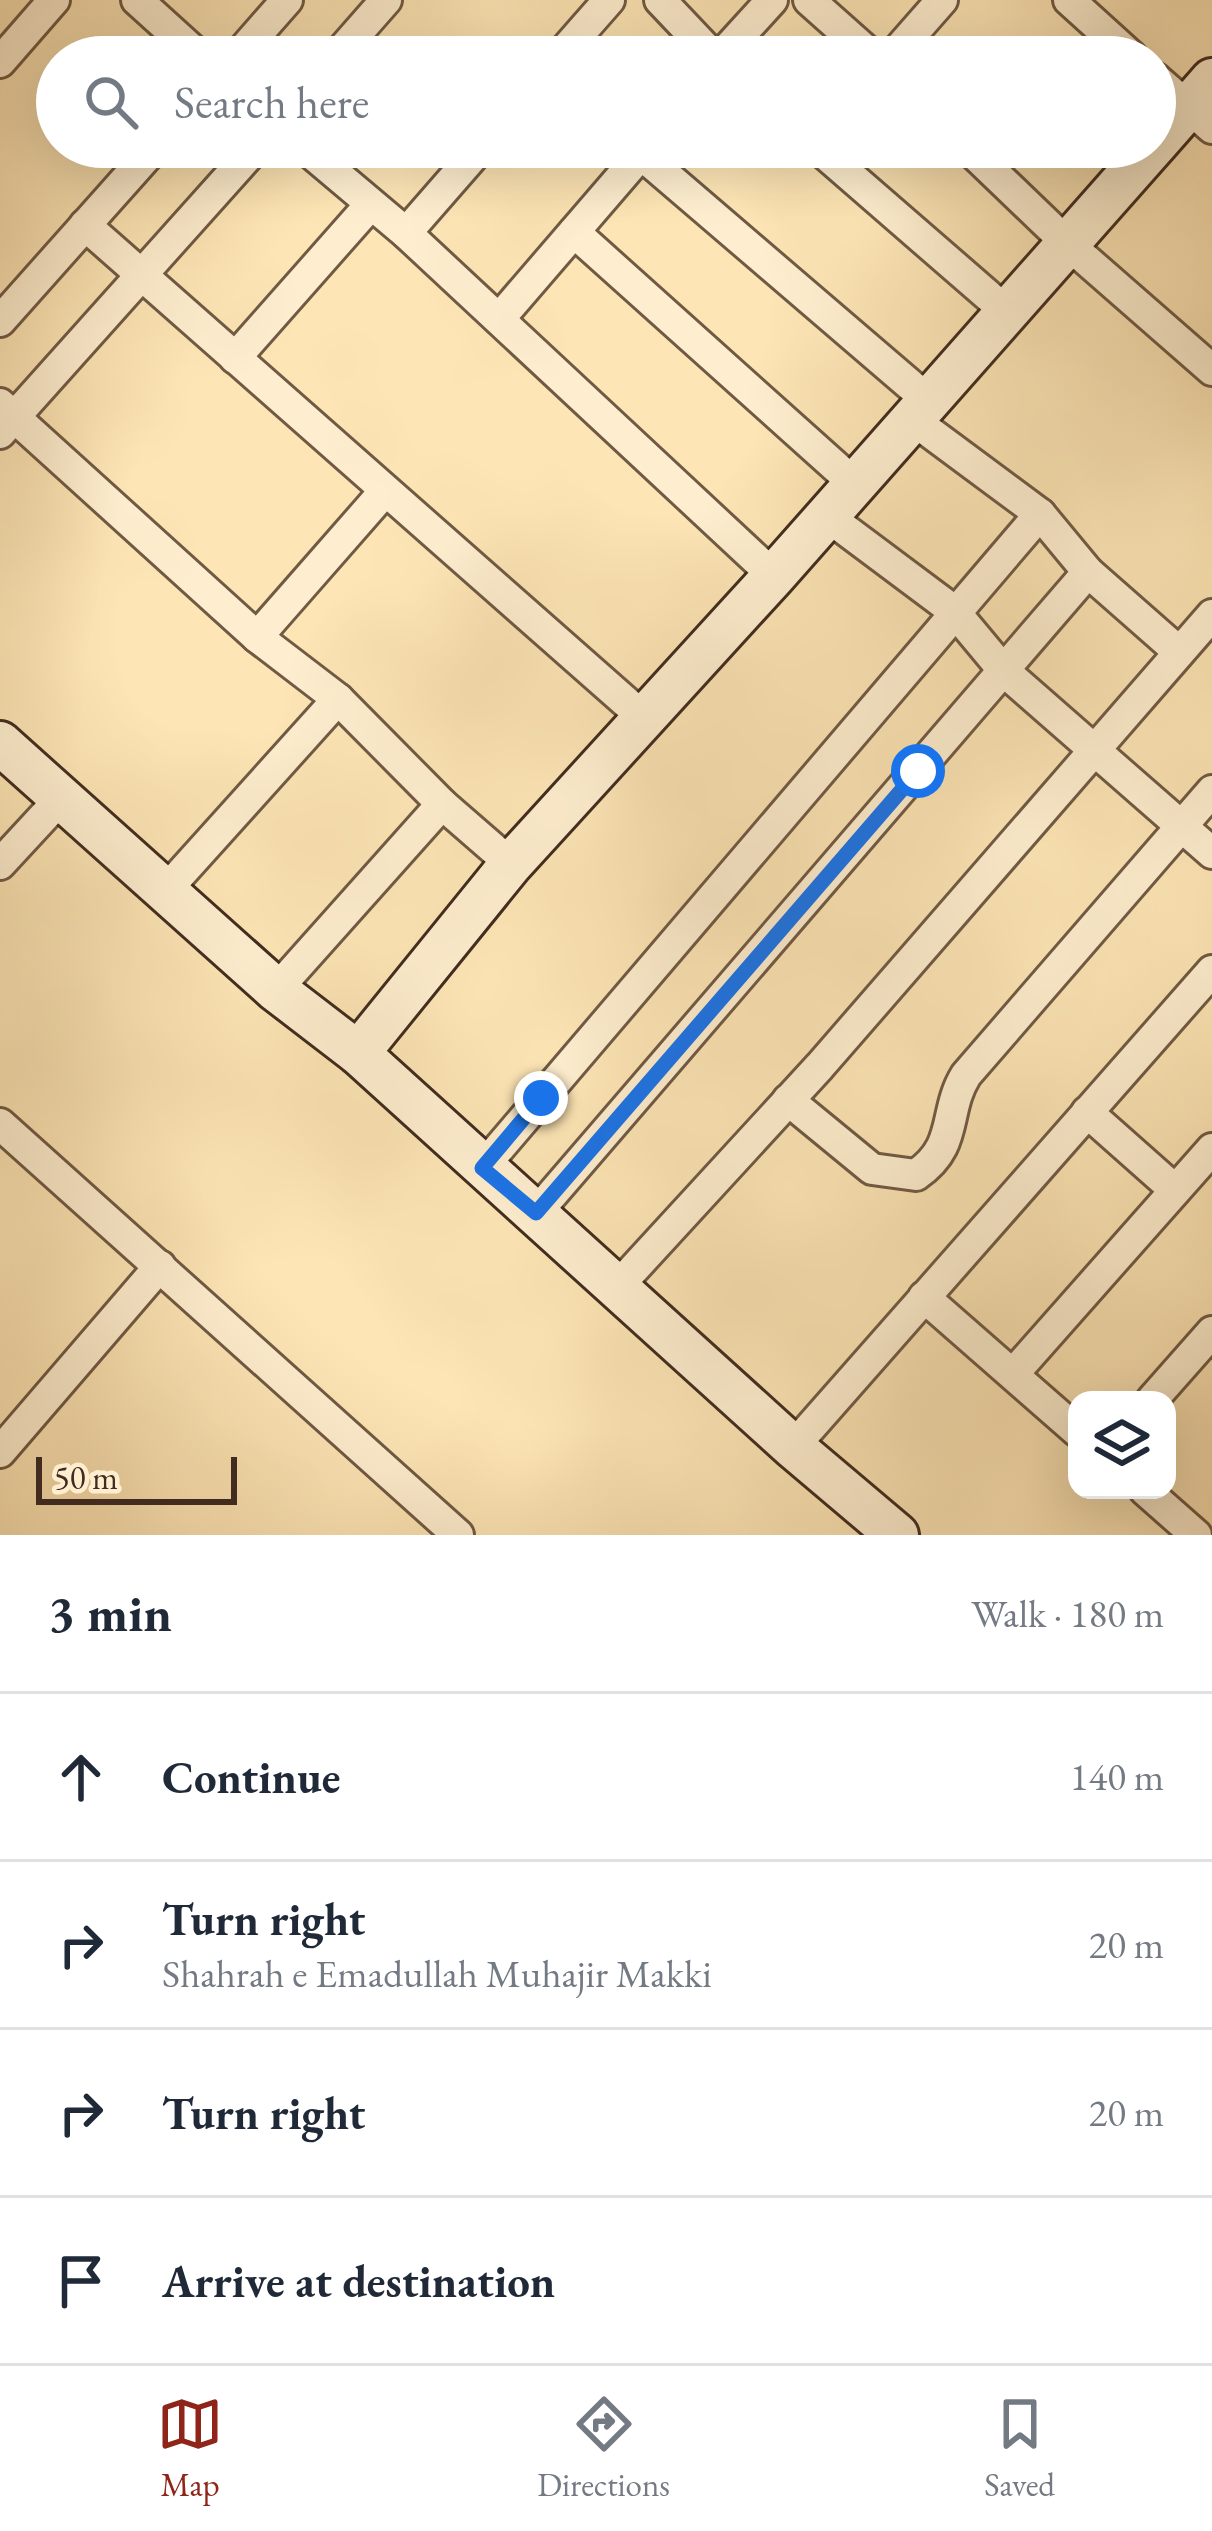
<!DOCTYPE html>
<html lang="en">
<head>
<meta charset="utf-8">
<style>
	body { margin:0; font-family:"EB Garamond",serif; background:#f6f6f7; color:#1f2937 }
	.controls { position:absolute; right:36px; bottom:36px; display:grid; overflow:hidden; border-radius:24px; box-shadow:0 12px 48px #0002 }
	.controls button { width:108px; height:108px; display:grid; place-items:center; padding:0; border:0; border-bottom:3px solid #e0e1e3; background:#fff; color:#1f2937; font:60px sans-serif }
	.scale { position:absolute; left:36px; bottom:30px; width:201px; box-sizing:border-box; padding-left:12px; border:6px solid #412c1f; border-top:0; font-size:33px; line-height:42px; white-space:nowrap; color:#412c1f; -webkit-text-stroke:9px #feeecf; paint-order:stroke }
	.stop { position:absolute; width:36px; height:36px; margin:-27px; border:9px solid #1a73e8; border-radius:50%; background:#fff }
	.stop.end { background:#1a73e8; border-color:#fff; box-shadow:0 3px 12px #0008 }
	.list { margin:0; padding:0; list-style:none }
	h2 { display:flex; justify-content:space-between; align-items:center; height:156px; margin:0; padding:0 48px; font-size:51px }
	h2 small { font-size:39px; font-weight:400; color:#747a83 }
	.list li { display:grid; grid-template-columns:78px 1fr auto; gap:36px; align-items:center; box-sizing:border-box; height:168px; padding:0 48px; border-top:3px solid #e0e1e3 }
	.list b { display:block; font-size:45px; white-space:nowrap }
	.list p { margin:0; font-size:39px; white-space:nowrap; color:#747a83 }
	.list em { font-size:39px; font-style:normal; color:#747a83 }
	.icon { flex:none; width:66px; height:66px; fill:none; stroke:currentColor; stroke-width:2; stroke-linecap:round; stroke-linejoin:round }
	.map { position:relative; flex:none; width:1212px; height:1535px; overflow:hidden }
	.search { position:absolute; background:#fff; box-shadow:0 12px 48px #0002; left:36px; right:36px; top:36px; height:132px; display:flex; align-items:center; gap:30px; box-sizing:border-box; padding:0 42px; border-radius:66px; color:#747a83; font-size:45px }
	.sheet { height:828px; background:#fff }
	nav { display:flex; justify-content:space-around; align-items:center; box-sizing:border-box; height:168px; border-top:3px solid #e0e1e3; background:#fff; font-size:33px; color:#747a83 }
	nav a { display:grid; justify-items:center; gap:6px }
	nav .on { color:#8f2418 }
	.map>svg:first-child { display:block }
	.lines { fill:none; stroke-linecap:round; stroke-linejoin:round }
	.street-casing { stroke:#705a44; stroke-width:36 }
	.secondary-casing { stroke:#412c1f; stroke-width:48 }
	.street { stroke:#feeecf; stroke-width:30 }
	.secondary { stroke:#feeecf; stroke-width:42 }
	.route { stroke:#1a73e8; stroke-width:15 }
</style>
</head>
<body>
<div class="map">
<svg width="1212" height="1535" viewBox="0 0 1212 1535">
	<rect width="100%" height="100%" fill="#fde5b5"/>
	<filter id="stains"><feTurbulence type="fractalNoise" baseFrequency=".00167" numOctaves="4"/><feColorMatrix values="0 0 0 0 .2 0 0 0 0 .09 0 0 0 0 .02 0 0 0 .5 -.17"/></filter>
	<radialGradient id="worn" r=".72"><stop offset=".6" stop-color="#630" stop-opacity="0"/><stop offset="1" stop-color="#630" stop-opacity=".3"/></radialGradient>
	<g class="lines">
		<defs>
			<g id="street">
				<polyline points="137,0 200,57"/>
				<polyline points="660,0 714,57"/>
				<polyline points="809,0 873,57"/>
				<polyline points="1069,0 1132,57"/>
				<polyline points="237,57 287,0"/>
				<polyline points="336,57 386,0"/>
				<polyline points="559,57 609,0"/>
				<polyline points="720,57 772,0"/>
				<polyline points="892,57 942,0"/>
				<polyline points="0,62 54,0"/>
				<polyline points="1155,78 1212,128"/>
				<polyline points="304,147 406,233 774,576"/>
				<polyline points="817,147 1007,312"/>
				<polyline points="967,147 1068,244 1212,370"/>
				<polyline points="641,154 929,401"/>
				<polyline points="85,225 643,717"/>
				<polyline points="574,232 855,484"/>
				<polyline points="406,233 481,147"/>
				<polyline points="499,319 647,147"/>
				<polyline points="0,321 155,147"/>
				<polyline points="235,358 371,204"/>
				<polyline points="0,404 257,637 338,699 442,804 511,864"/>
				<polyline points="912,419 1040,514 1088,572 1179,652"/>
				<polyline points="0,433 256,147"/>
				<polyline points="827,516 954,611 1004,671 1212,853"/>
				<polyline points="257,637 384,492"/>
				<polyline points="0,864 62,797"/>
				<polyline points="166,890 338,699"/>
				<polyline points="276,990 442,804"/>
				<path d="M788,1100l84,69 44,6c43,-29 27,-63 50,-100l246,-284"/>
				<polyline points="1087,1112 1175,1190"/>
				<polyline points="0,1124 458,1535"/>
				<polyline points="482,1168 1040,514"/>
				<polyline points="536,1213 1088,572"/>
				<polyline points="618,1286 820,1066 1212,615"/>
				<polyline points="924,1297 1077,1431"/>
				<polyline points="1013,1374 1212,1149"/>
				<polyline points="1152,1400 1212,1332"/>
				<polyline points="793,1447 1212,971"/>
				<polyline points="0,1452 160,1266"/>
				<polyline points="1145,1490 1196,1535"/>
			</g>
			<g id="secondary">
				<polyline points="1155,145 1212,80"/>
				<polyline points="0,743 276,990 358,1053 793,1447 897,1535"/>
				<polyline points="358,1053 511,864 774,576 1153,147"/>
			</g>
		</defs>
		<use href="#street" class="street-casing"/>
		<use href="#secondary" class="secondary-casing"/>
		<use href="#street" class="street"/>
		<use href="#secondary" class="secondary"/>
	</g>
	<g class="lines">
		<polyline class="route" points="541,1098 482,1168 536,1213 918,771"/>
	</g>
	<rect width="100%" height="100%" filter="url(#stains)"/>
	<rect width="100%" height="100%" fill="url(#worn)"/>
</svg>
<div class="controls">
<button><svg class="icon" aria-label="layers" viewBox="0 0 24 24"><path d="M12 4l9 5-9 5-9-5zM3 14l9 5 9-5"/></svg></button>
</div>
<div class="scale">50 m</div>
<div class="stop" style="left:918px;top:771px"></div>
<div class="stop end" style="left:541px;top:1098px"></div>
<div class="search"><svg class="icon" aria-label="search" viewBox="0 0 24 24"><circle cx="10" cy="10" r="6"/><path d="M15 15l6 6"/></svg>Search here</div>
</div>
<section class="sheet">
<h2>3 min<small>Walk · 180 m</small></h2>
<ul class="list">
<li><svg class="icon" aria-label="ahead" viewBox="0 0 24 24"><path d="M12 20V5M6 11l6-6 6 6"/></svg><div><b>Continue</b></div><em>140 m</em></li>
<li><svg class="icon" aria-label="right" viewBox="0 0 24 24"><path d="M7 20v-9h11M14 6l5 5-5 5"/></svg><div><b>Turn right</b><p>Shahrah e Emadullah Muhajir Makki</p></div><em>20 m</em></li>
<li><svg class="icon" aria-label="right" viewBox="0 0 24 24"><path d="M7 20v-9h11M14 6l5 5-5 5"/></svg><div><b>Turn right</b></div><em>20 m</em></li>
<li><svg class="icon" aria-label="arrive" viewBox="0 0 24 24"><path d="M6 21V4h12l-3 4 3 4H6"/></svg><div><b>Arrive at destination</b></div></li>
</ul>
</section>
<nav>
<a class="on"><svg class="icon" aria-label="map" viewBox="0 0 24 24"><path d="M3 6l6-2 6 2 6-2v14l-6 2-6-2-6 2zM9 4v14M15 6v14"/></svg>Map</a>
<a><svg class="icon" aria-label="directions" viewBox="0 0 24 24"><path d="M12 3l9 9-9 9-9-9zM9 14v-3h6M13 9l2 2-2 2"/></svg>Directions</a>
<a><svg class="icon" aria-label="saved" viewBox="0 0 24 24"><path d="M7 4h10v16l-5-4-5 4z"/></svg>Saved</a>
</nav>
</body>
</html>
